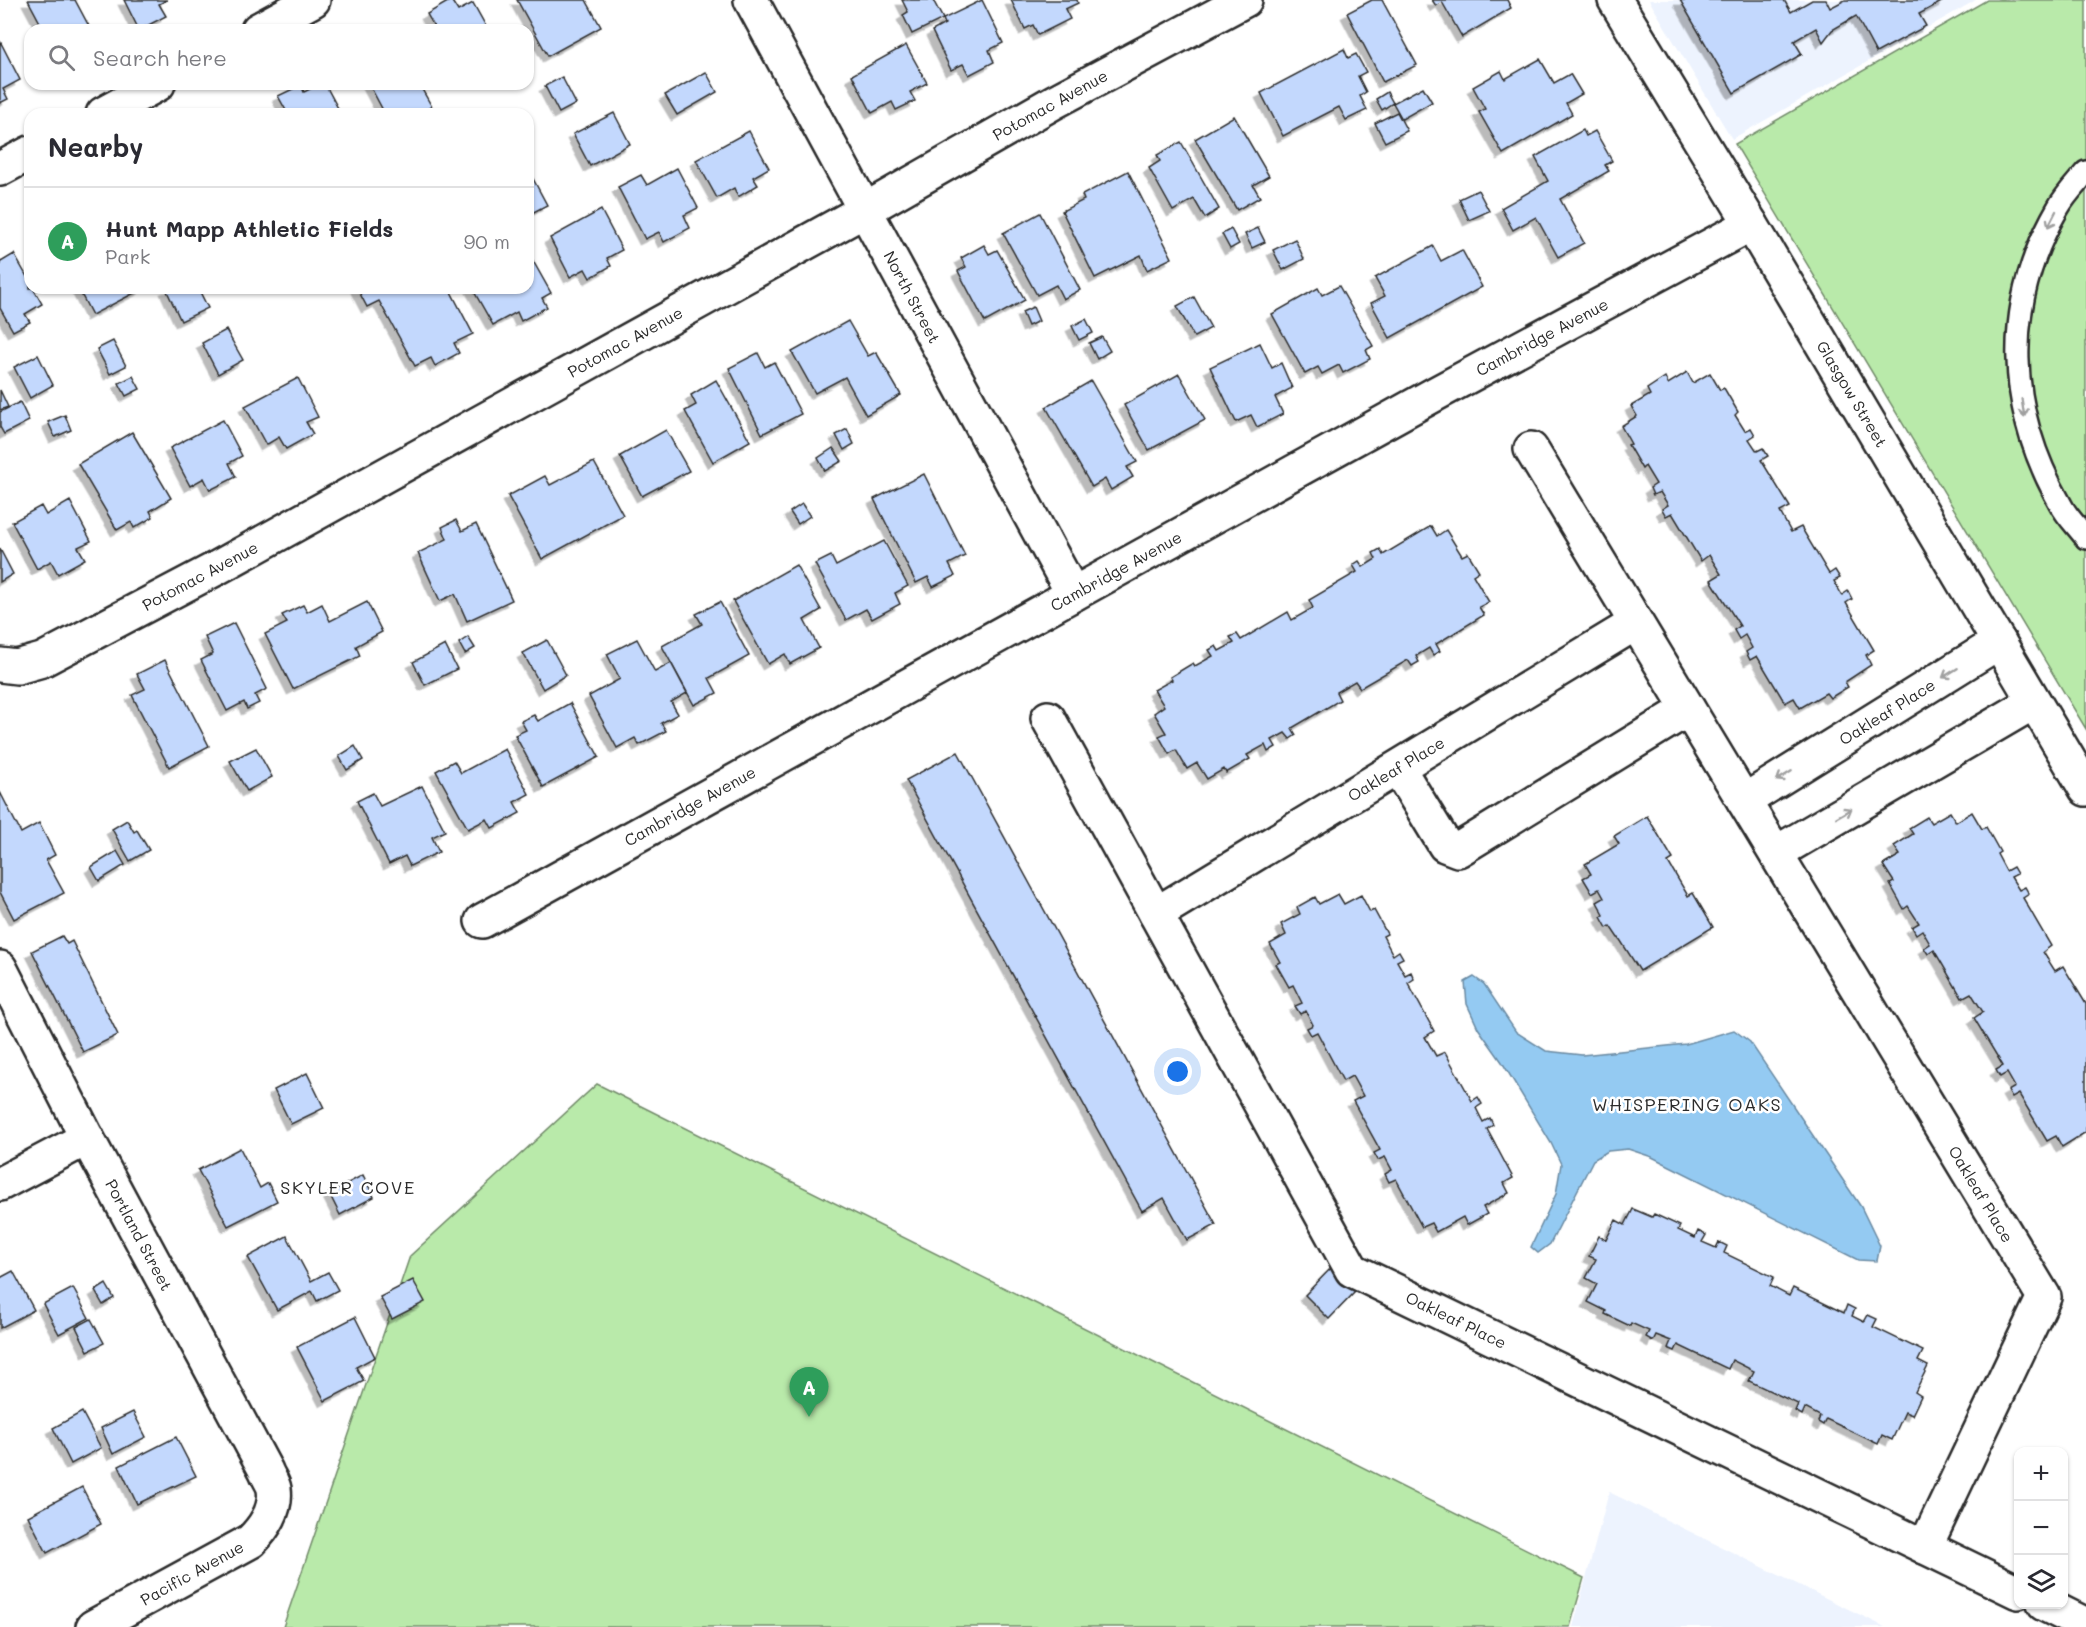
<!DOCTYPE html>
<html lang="en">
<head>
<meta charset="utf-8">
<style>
	body { margin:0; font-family:Mali,sans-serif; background:#f2f2f3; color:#2b2b33 }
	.controls { position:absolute; right:18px; bottom:18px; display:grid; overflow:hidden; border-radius:12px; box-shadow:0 2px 4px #0004 }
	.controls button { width:54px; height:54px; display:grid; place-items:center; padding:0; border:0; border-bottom:2px solid #e1e1e2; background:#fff; color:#2b2b33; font:30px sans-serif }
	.you { position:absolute; left:1178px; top:1072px; width:21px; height:21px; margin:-15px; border:4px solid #fff; border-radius:50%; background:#1a73e8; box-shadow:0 0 0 9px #1a73e833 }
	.badge { display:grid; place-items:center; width:39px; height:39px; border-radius:50%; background:#d1495b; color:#fff; font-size:20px; font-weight:700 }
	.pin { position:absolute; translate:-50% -50px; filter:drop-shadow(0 2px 3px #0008) }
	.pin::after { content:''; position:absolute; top:32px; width:21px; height:18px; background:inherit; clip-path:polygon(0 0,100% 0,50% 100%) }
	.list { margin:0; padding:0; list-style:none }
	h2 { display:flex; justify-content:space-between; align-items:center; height:78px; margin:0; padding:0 24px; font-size:26px }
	h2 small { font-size:20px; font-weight:400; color:#7c7c81 }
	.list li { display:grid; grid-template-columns:39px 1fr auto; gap:18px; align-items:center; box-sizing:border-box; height:108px; padding:0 24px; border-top:2px solid #e1e1e2 }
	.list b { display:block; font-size:22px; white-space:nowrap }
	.list p { margin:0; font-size:20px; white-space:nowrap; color:#7c7c81 }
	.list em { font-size:20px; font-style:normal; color:#7c7c81 }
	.icon { flex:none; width:33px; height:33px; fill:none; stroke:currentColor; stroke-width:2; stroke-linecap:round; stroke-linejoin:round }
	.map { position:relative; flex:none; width:2086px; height:1627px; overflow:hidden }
	.search { position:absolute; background:#fff; box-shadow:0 2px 4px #0004; left:24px; top:24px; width:510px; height:66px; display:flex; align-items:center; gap:15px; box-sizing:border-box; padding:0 21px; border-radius:18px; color:#7c7c81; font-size:22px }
	.panel { position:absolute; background:#fff; box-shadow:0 2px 4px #0004; left:24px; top:108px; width:510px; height:186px; border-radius:18px }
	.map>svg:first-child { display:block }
	.built { fill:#edf3fe }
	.green { fill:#b9eaaa; stroke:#728a6a; stroke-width:1.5 }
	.water { fill:#94caf2; stroke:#6a8aa2; stroke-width:1.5 }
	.building { fill:#c3d8fd; stroke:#2b2b2b; stroke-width:1.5; filter:url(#shadow) }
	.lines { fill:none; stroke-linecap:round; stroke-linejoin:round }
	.lane-casing { stroke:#2b2b2b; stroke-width:26 }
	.street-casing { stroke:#2b2b2b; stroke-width:38 }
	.lane { stroke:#fff; stroke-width:21 }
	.street { stroke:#fff; stroke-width:33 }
	.oneway { stroke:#a0a0a0 }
	.labels { text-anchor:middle; stroke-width:5; stroke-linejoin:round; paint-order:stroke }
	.street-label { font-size:16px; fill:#2b2b2b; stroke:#fff }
	.neighbourhood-label { font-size:18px; letter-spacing:1.5px; fill:#2b2b2b; stroke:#fff }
</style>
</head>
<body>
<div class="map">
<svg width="2086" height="1627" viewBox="0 0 2086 1627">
	<defs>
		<filter id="shadow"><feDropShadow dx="-5.5" dy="5.5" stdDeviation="0" flood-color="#0004"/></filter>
	</defs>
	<rect width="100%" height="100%" fill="#fff"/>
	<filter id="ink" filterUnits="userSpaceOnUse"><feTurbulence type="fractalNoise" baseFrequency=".0167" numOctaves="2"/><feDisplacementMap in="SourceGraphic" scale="12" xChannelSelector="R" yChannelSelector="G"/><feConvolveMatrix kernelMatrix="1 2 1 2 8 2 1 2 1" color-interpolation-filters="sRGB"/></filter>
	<g filter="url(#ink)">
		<g class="built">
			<polygon points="1649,0 1976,0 1732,139"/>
			<polygon points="1609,1492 1885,1627 1573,1627"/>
		</g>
		<g class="green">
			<polygon points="1987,0 2086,0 2086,729 1735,144"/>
			<polygon points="597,1084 1584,1578 1570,1627 283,1627 410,1256"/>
		</g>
		<polygon class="water" points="1474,977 1484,984 1516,1032 1546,1051 1582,1055 1686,1044 1734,1030 1750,1042 1861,1207 1880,1246 1877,1261 1858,1260 1652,1157 1628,1149 1608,1151 1593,1160 1550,1244 1538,1253 1531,1247 1556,1194 1561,1164 1551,1143 1502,1062 1478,1028 1467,1004 1465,982"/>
		<g class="building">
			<polygon points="28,0 75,0 91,30 44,30"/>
			<polygon points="124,0 167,0 159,4 166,16 139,30"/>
			<polygon points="451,0 458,11 473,3 488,30 436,30 427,14"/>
			<polygon points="517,0 586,0 601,27 548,56"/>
			<polygon points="902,0 933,0 943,19 912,34 903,15 908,12"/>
			<polygon points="982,0 1003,43 989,50 994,62 969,75 963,64 951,70 932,31 945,24 943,19"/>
			<polygon points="1011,0 1077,0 1078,3 1065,9 1070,19 1038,35 1033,25 1025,29"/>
			<polygon points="1372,0 1382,0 1417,65 1383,82 1347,13"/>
			<polygon points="1432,0 1507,0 1511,8 1462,37 1442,2 1436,6"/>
			<polygon points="1680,0 1784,0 1791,12 1812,0 1826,0 1830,8 1845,0 1945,0 1919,14 1926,26 1876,53 1856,16 1832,30 1823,42 1816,28 1794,41 1802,54 1734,93"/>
			<polygon points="0,41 20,80 3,89 8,99 0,103"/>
			<polygon points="906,45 927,83 910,92 915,101 896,110 892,102 872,113 852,75"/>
			<polygon points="1344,49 1348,58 1356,54 1366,72 1358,76 1366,92 1360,96 1367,110 1346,120 1339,107 1283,136 1261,93"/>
			<polygon points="1540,59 1554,83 1570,74 1582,94 1566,103 1572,114 1503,154 1479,112 1485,109 1473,87 1501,71 1505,79"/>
			<polygon points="706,72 717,92 677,115 665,95"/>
			<polygon points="562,77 576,104 559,113 545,86"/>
			<polygon points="320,84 325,84 341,114 288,114 278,96 301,85 304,92"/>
			<polygon points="369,84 419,84 432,107 420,114 385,114"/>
			<polygon points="1423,87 1432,102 1402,119 1393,103"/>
			<polygon points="1387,92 1393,103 1382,110 1376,99"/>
			<polygon points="1397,112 1407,131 1385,142 1375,123"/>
			<polygon points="614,113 630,144 590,166 573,134"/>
			<polygon points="1234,116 1269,176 1253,185 1260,197 1237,210 1195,139"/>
			<polygon points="1583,130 1586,136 1595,131 1612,161 1605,165 1609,171 1560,199 1584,243 1558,257 1536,217 1513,230 1501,208 1548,181 1535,157"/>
			<polygon points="749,131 769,168 753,177 758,185 738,197 734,188 717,198 696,160"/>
			<polygon points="1181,142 1219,209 1205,218 1194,199 1173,211 1149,168 1160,161 1157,155"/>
			<polygon points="677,168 698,208 684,215 690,228 664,242 659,232 645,239 618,187 641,175 647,185"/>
			<polygon points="1128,171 1172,258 1147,270 1141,255 1095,278 1062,211 1084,200 1082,195"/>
			<polygon points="531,175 547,205 528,215 528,177"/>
			<polygon points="1478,190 1489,211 1469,220 1459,199"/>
			<polygon points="601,210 622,250 607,258 611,266 590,278 585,269 570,277 550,238"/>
			<polygon points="1040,213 1080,290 1063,299 1056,285 1037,295 1003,233"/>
			<polygon points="1258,228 1265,242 1252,248 1245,234"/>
			<polygon points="1231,229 1239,244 1230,249 1222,234"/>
			<polygon points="1295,239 1304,259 1283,270 1273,250"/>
			<polygon points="984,245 989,254 997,250 1025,300 985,322 958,271 966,267 961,258"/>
			<polygon points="1433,246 1441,261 1462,250 1482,287 1390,338 1371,303 1385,296 1375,278"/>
			<polygon points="528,252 551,293 542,298 547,307 521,321 517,312 493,325 472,288 528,288"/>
			<polygon points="14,254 30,282 30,288 33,288 42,304 25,314 30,322 13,331 0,308 0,260 1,262"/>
			<polygon points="1339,286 1373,346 1366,350 1370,359 1343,373 1339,365 1322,374 1318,367 1305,374 1272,314 1318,288 1322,295"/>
			<polygon points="78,288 144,288 92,315"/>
			<polygon points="169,288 198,288 208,308 181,321 166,289"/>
			<polygon points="357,288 449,288 473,334 454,343 459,353 435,366 431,358 415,366 379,301 367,307"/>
			<polygon points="1194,297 1211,328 1194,337 1177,306"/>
			<polygon points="1033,307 1039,321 1028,326 1022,312"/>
			<polygon points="1086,319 1093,333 1079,340 1072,326"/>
			<polygon points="848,321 868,356 876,352 901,395 866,415 845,377 815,393 792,352"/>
			<polygon points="226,330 243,360 218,374 202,343"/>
			<polygon points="1102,337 1110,351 1097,359 1089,343"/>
			<polygon points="113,341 126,366 110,374 97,349"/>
			<polygon points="1260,343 1272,368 1281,363 1292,388 1275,397 1283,414 1257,427 1251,415 1236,422 1210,367"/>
			<polygon points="758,353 765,367 774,362 801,414 762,434 729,368"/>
			<polygon points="38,355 53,385 30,398 14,367"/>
			<polygon points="1687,372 1693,383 1710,373 1720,390 1724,388 1738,412 1735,415 1745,431 1751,428 1755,435 1749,439 1757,451 1763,448 1768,456 1761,460 1790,507 1780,512 1791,532 1801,527 1829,574 1835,570 1840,578 1834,581 1842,595 1848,591 1852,599 1846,603 1874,650 1866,655 1871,665 1845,682 1848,687 1830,698 1826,693 1800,708 1794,698 1785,703 1757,656 1750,660 1746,652 1752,648 1745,635 1739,639 1734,630 1740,626 1711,580 1721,574 1709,555 1701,561 1672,513 1666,516 1662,509 1668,505 1660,492 1653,495 1650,488 1656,484 1645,466 1642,469 1628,445 1631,444 1621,426 1637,416 1631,406 1650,395 1647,389 1665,377 1668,384"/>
			<polygon points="1179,374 1205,420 1149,450 1124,405"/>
			<polygon points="133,376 140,389 126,396 119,383"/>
			<polygon points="298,378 318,417 306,422 313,434 286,449 279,437 266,445 245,406"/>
			<polygon points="716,380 750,441 713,462 685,411 696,405 691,395"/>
			<polygon points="1091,381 1137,462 1127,467 1133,477 1111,490 1105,479 1092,487 1046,407"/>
			<polygon points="0,390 8,407 0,410"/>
			<polygon points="20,402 29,421 4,434 0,427 0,412"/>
			<polygon points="65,415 71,430 55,437 48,422"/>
			<polygon points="223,420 242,456 229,463 236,477 210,490 204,478 190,486 170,448"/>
			<polygon points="847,429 854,444 844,450 836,435"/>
			<polygon points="666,430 689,471 642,496 620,456"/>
			<polygon points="132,432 171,498 150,511 153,517 134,528 131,522 117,530 78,464"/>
			<polygon points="833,448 842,461 825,471 818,458"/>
			<polygon points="594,462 623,515 542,559 508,496 545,476 550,485"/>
			<polygon points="924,474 965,556 949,564 955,576 933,587 928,577 916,583 874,499"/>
			<polygon points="70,501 91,541 78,547 85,559 58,574 51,561 37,569 12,522 41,506 46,515"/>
			<polygon points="802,504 810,516 798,524 790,512"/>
			<polygon points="456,520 462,531 476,524 512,600 467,621 455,594 440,601 418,553 447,539 442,527"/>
			<polygon points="1431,526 1437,536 1446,530 1462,556 1468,553 1479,571 1473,575 1489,602 1479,607 1484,615 1436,644 1440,651 1433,655 1429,648 1416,656 1419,662 1412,666 1408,660 1360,688 1355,681 1336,692 1340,700 1292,728 1296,735 1290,739 1285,733 1272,740 1276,747 1268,752 1265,745 1247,755 1250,759 1226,773 1224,769 1207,779 1197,763 1187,769 1176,750 1169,754 1159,736 1166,733 1154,713 1164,706 1154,690 1172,680 1170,677 1193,663 1195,666 1213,656 1209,650 1216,646 1219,651 1234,643 1230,637 1237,634 1241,640 1288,612 1292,620 1313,608 1309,600 1357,572 1353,565 1359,561 1363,567 1376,559 1373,553 1380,549 1383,555"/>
			<polygon points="884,541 908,586 895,593 900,604 872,619 866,609 846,620 815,564 831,556 836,566"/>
			<polygon points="0,549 13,574 0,582"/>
			<polygon points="796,565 821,610 804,620 819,648 790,664 785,654 768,664 733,601"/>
			<polygon points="367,602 382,632 356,646 360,656 293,689 265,634 287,623 282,615 303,605 307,612 322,604 330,621"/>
			<polygon points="720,602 749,656 709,678 717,693 694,705 662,646 702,624 696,614"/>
			<polygon points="234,623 267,689 255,695 259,703 247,709 244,702 227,711 201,660 213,654 205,637"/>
			<polygon points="468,637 475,648 465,654 459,643"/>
			<polygon points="637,639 655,672 671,663 687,693 671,702 678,714 661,723 666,731 639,745 635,738 617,748 589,696 620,679 607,654"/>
			<polygon points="547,640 566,675 543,689 523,653"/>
			<polygon points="445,645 457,669 425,685 413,662"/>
			<polygon points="165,660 209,746 169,767 132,695 145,689 137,674"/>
			<polygon points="570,703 599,757 543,787 515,735 526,730 521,721 534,715 538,721"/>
			<polygon points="355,746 363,760 347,770 339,756"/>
			<polygon points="256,748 272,777 247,791 230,761"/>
			<polygon points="505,749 529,794 514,802 520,813 492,828 487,819 468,829 436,771 454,761 461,773"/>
			<polygon points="958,752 1216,1225 1187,1240 1164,1198 1142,1211 906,780"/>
			<polygon points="422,786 445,831 432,837 439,852 410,866 405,856 389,864 357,801 373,793 380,806"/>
			<polygon points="0,792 21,833 39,823 55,855 46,860 64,893 14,919 0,892"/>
			<polygon points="1950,812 1956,822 1972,812 1982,829 1986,827 2000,852 1997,854 2006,871 2013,867 2017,874 2011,877 2019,890 2025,887 2029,894 2023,898 2051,946 2043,952 2055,971 2063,966 2086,1004 2086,1132 2062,1147 2056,1136 2047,1141 2019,1094 2012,1098 2008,1091 2015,1087 2007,1073 2000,1077 1996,1070 2003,1066 1974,1018 1983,1012 1971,993 1962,998 1934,950 1928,954 1924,948 1930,944 1922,930 1916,934 1912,927 1919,923 1908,906 1904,909 1890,884 1894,882 1883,865 1900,855 1894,846 1913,834 1909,828 1927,817 1931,823"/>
			<polygon points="1647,816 1673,859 1668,862 1688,896 1693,893 1713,927 1640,971 1619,938 1618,938 1610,926 1607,928 1601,917 1604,915 1597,902 1604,898 1599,889 1592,893 1583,878 1591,874 1585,864 1619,844 1614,836"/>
			<polygon points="127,820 134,832 137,830 149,850 130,861 112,829"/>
			<polygon points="117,851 125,865 99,881 91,867"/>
			<polygon points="1338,894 1344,904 1361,895 1370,912 1374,910 1387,934 1383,936 1393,955 1399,951 1403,958 1397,961 1405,975 1411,972 1414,979 1408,983 1434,1031 1425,1037 1436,1056 1445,1052 1472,1101 1478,1097 1482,1104 1476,1108 1483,1122 1490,1118 1493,1125 1487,1129 1513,1178 1504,1183 1509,1193 1483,1207 1487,1214 1467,1225 1463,1217 1436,1232 1431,1223 1422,1227 1396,1179 1389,1182 1385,1174 1392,1170 1385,1157 1378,1160 1374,1153 1380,1150 1353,1101 1363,1096 1352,1076 1343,1081 1317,1032 1311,1035 1307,1028 1313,1025 1306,1011 1300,1014 1295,1006 1302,1003 1293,985 1289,987 1276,964 1280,962 1270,944 1286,935 1281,924 1300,914 1297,907 1315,897 1319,904"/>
			<polygon points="62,936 67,944 72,941 118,1035 83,1052 32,951"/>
			<polygon points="307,1073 324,1108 291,1124 274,1090"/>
			<polygon points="240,1148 260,1188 268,1183 277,1201 228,1226 198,1170"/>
			<polygon points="363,1175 374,1197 340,1215 329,1193"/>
			<polygon points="1633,1209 1652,1217 1654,1214 1680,1226 1678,1230 1695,1238 1698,1231 1706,1235 1702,1242 1716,1248 1719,1242 1727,1246 1724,1253 1774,1277 1770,1286 1789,1296 1793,1288 1844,1313 1847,1305 1855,1309 1852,1316 1864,1322 1868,1315 1877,1319 1873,1327 1923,1351 1918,1361 1928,1366 1915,1392 1921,1396 1912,1415 1905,1412 1892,1440 1882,1435 1878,1444 1826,1419 1823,1425 1818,1422 1820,1416 1805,1408 1802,1415 1795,1411 1798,1404 1749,1381 1754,1371 1732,1360 1728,1369 1678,1345 1675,1351 1668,1348 1671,1341 1656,1335 1653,1341 1646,1337 1649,1331 1631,1323 1630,1326 1605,1314 1606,1311 1588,1302 1597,1284 1586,1278 1596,1259 1589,1256 1599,1236 1606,1240 1616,1220 1625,1225"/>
			<polygon points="287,1236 311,1281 328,1272 338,1290 317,1301 312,1291 277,1310 248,1257"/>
			<polygon points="1331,1268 1355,1292 1329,1319 1305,1295"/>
			<polygon points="13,1271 34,1310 0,1328 0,1278"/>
			<polygon points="413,1280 425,1302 392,1319 380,1297"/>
			<polygon points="106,1284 114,1298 103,1305 95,1291"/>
			<polygon points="73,1288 89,1318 59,1334 43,1304"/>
			<polygon points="355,1317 375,1357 356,1367 364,1381 325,1401 297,1347"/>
			<polygon points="91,1319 104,1343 88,1351 76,1327"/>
			<polygon points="82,1412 101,1448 71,1464 53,1428"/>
			<polygon points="133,1412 146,1437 113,1454 101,1428"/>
			<polygon points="176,1437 196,1476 137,1504 119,1466"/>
			<polygon points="82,1487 101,1524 47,1553 28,1516"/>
		</g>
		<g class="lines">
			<defs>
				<path id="lane" d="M2086,172c-9,11 -21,23 -28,36 -56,97 -52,201 3,297 6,12 17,22 25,33"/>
				<g id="street">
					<polyline points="751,0 1073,594"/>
					<polyline points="1615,0 1751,224 2086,789"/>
					<polyline points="258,30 313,0"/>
					<polyline points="103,114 158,84"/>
					<polyline points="0,169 30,153"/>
					<polyline points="1531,449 2044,1297 1925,1547"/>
					<polyline points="0,665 17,667 42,660 215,569 865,210 1054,102 1245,0"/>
					<polyline points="1048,718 1352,1270 2018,1592"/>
					<polyline points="1398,768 1445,845 1458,850 1688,709"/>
					<polyline points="1744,801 1999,642"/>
					<polyline points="1776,853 2034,702"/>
					<polyline points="1156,914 1636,623"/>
					<polyline points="482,921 1437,393 1751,224"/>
					<path d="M0,968l87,170 179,333c2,6 7,12 8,18 3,20 -10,39 -23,52l-158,86"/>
					<polyline points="0,1184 87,1138"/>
					<polyline points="2044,1604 2086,1625"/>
				</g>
			</defs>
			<use href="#lane" class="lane-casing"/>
			<use href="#street" class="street-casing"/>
			<use href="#lane" class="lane"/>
			<use href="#street" class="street"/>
		</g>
		<defs><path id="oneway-shaft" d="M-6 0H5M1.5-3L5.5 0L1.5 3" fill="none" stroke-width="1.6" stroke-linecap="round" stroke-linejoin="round" transform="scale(1.5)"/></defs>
		<g class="oneway">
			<use href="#oneway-shaft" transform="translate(2052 219) rotate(117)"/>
			<use href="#oneway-shaft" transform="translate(2023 408) rotate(81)"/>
			<use href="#oneway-shaft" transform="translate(1950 673) rotate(148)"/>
			<use href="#oneway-shaft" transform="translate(1784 776) rotate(148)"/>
			<use href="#oneway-shaft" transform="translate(1844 813) rotate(-30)"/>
		</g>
	</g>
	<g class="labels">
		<g class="street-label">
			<text transform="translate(1050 105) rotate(-29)" y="6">Potomac Avenue</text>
			<text transform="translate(912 297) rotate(62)" y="6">North Street</text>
			<text transform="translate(1542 337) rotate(-28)" y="6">Cambridge Avenue</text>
			<text transform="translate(625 342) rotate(-29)" y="6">Potomac Avenue</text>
			<text transform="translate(1852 394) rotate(59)" y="6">Glasgow Street</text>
			<text transform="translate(1116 571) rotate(-29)" y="6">Cambridge Avenue</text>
			<text transform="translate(200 576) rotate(-28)" y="6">Potomac Avenue</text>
			<text transform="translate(1887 712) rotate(-32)" y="6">Oakleaf Place</text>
			<text transform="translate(1396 769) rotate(-31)" y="6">Oakleaf Place</text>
			<text transform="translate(690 806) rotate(-29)" y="6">Cambridge Avenue</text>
			<text transform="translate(1981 1194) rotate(59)" y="6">Oakleaf Place</text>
			<text transform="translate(139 1235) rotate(62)" y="6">Portland Street</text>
			<text transform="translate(1456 1320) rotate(26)" y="6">Oakleaf Place</text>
			<text transform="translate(192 1573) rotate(-29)" y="6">Pacific Avenue</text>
		</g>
		<g class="neighbourhood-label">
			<text x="1687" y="1111">WHISPERING OAKS</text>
			<text x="348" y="1194">SKYLER COVE</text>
		</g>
	</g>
</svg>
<div class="controls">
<button>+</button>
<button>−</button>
<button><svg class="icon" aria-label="layers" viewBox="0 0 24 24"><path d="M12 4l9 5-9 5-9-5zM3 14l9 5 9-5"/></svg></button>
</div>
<div class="you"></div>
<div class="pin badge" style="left:809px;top:1417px;background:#2e9e5b">A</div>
<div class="search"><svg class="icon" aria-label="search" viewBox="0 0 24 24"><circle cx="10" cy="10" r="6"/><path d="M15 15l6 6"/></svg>Search here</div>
<section class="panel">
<h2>Nearby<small></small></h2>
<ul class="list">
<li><span class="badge" style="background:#2e9e5b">A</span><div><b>Hunt Mapp Athletic Fields</b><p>Park</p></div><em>90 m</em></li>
</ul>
</section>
</div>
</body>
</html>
